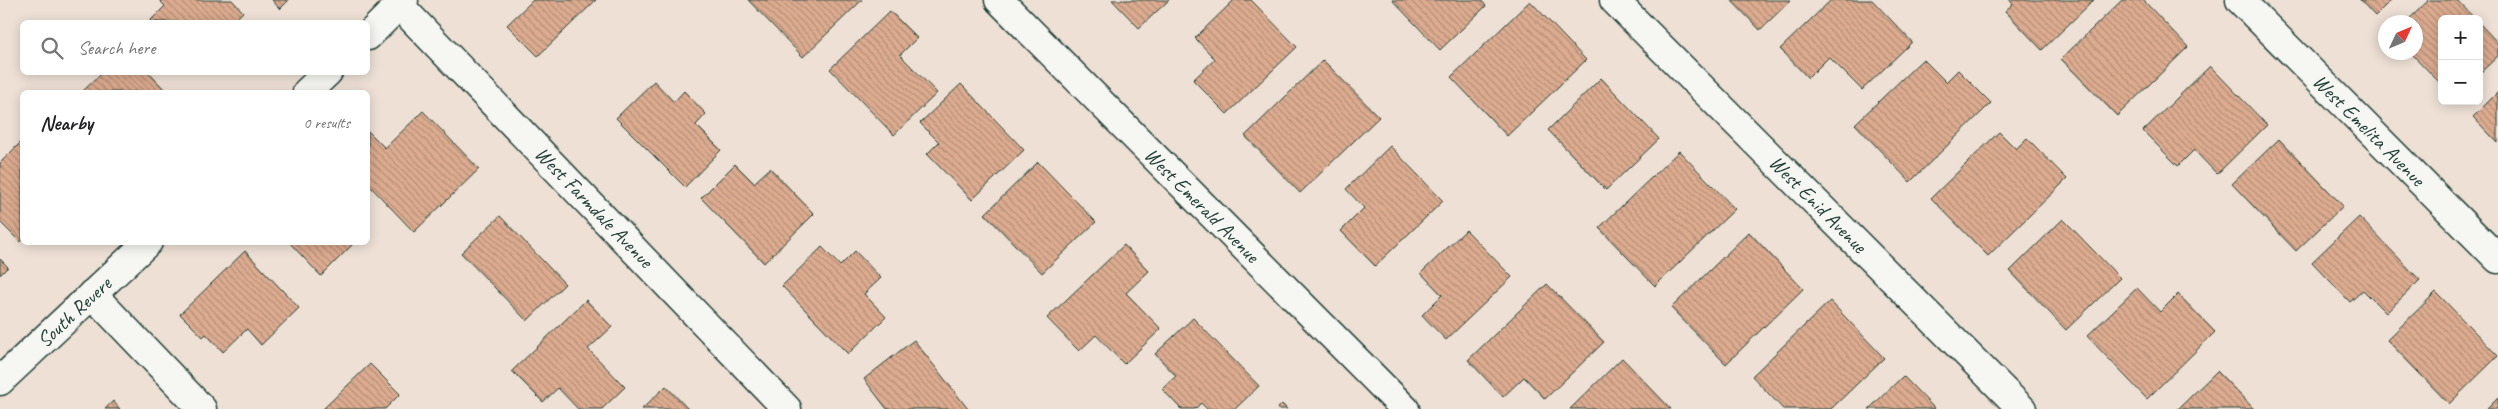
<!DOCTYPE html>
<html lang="en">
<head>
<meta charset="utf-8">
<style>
	body { margin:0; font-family:Caveat,sans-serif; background:#f6f6f6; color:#202124 }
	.controls { position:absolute; right:15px; top:15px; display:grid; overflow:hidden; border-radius:8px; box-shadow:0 2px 12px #0003 }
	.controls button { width:45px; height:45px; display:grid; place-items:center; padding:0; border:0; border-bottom:1px solid #e0e0e0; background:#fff; color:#202124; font:25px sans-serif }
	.compass { position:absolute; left:2378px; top:15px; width:45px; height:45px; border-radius:50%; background:#fff; box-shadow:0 2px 12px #0003; rotate:46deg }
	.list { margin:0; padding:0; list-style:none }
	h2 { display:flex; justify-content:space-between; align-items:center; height:65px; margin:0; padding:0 20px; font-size:21px }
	h2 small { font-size:16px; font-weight:400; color:#757577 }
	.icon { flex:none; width:28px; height:28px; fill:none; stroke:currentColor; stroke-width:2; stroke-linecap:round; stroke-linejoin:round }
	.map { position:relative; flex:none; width:2498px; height:409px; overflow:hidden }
	.search { position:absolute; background:#fff; box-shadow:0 2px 12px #0003; left:20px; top:20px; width:350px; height:55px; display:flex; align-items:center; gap:12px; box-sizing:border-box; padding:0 18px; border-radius:8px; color:#757577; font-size:19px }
	.panel { position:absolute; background:#fff; box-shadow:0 2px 12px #0003; left:20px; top:90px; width:350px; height:155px; border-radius:8px }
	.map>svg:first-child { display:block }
	.building { fill:url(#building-back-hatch); stroke:#1f3d34 }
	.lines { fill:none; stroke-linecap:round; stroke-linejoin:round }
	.minor-casing { stroke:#1f3d34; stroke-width:31 }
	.minor { stroke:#f6f6f2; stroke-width:28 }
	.labels { text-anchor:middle; stroke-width:5; stroke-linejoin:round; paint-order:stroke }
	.street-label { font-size:21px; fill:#1f3d34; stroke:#f6f6f2 }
</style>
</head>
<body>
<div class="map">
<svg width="2498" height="409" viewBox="0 0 2498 409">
	<defs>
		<pattern id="building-back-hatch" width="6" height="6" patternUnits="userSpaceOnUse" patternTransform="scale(1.25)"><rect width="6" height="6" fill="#ddac90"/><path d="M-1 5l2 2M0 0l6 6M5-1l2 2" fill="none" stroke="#b38d76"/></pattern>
	</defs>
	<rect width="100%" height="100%" fill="#eee0d5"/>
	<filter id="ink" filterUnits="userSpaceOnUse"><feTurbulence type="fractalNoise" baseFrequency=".02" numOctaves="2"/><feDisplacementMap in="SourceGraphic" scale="10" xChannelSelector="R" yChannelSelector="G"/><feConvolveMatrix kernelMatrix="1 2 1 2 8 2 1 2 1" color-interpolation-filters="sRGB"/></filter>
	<g filter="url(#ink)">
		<g class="building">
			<polygon points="159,0 232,0 243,12 232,22 149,22 165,6"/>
			<polygon points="272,0 289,0 280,9"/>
			<polygon points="533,0 596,0 538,56 507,25"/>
			<polygon points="748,0 862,0 803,57"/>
			<polygon points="1112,0 1169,0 1139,28"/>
			<polygon points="1234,0 1251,0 1297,47 1227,114 1193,80 1215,59 1195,38"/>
			<polygon points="1392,0 1481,0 1486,6 1440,50"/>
			<polygon points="1731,0 1791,0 1760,30"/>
			<polygon points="1831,0 1872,0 1912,42 1862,90 1829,57 1808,78 1780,49"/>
			<polygon points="2009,0 2094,0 2042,50 2005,11 2013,4"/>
			<polygon points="2122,0 2143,0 2188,47 2117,116 2061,59"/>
			<polygon points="2360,0 2391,0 2375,16"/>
			<polygon points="2429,0 2457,0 2475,19 2442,19 2442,85 2410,52 2416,52 2416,22 2406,22"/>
			<polygon points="1530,1 1586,60 1507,136 1451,77"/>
			<polygon points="890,11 917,38 900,55 937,93 894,135 830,69"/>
			<polygon points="2479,23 2498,43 2498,56 2479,74"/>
			<polygon points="1923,59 1946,82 1958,70 1991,103 1910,182 1855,124"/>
			<polygon points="1323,60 1379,117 1300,193 1245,136"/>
			<polygon points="2210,66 2267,125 2217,174 2194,150 2178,166 2143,131"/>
			<polygon points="103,72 148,72 167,92 82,92"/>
			<polygon points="1601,78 1659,139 1606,190 1548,130"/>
			<polygon points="654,81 674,102 684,91 706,114 696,125 721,150 685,187 616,118"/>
			<polygon points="961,84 1024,150 972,200 927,154 939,142 920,123"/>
			<polygon points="2498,92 2498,143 2473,117"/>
			<polygon points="423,111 479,169 414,232 368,184 368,131 385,148"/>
			<polygon points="1999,132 2016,149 2027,138 2067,179 1988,256 1931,198"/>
			<polygon points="2279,139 2343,206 2296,251 2232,184"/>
			<polygon points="22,141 22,239 20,242 0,222 0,163"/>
			<polygon points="1390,146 1443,201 1375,266 1341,231 1364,208 1346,189"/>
			<polygon points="1679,151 1735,209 1655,286 1599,228"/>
			<polygon points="1038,162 1096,222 1042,273 985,214"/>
			<polygon points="735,164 754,183 770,168 814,214 764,263 701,198"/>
			<polygon points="500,216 565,284 527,321 461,253"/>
			<polygon points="2359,217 2420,280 2386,313 2363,290 2350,302 2312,262"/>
			<polygon points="2063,219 2120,278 2066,330 2010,271"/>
			<polygon points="1466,230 1512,277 1446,340 1422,315 1442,295 1421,273"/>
			<polygon points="1749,232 1803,289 1726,364 1671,308"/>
			<polygon points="289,242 355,242 321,276"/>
			<polygon points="1124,245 1149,271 1126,293 1161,329 1124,364 1096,335 1079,351 1047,318"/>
			<polygon points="822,247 840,266 855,251 881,278 864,294 886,317 848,354 782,286"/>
			<polygon points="245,251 299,308 261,345 247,329 223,352 206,334 203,337 180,314"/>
			<polygon points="0,259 8,267 0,275"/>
			<polygon points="1547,284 1604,342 1545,399 1524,377 1503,397 1468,360"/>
			<polygon points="2137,288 2160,312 2178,294 2215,332 2147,399 2087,336"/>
			<polygon points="2436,292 2498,356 2449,404 2387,340"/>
			<polygon points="586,300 612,327 588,349 625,387 602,409 578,409 558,388 543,402 512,371"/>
			<polygon points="1830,301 1884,358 1831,409 1783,409 1752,376"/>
			<polygon points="1193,318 1259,386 1235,409 1207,409 1201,403 1195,409 1181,409 1162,389 1176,376 1155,354"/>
			<polygon points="914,340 968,409 887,409 864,379"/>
			<polygon points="1622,358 1671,409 1570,409"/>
			<polygon points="370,364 400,394 385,409 323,409"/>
			<polygon points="2217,371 2254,409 2178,409"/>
			<polygon points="1903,376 1935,409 1869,409"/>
			<polygon points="666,386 688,409 642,409"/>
			<polygon points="2498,398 2498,409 2487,409"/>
			<polygon points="113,401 120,409 105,409"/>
			<polygon points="1282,404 1287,409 1277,409"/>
		</g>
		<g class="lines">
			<defs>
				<g id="minor">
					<polyline points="999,0 1405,409"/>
					<polyline points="1614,0 2022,409"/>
					<polyline points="2240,0 2498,259"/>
					<polyline points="400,6 787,409"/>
					<polyline points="368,36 404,0"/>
					<polyline points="307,92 328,72"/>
					<polyline points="92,294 202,409"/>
					<polyline points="0,381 148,242"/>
				</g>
			</defs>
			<use href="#minor" class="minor-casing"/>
			<use href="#minor" class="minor"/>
		</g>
	</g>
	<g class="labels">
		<g class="street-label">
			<text transform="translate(2369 130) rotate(45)" y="7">West Emelita Avenue</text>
			<text transform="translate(1818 204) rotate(45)" y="7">West Enid Avenue</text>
			<text transform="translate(1202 205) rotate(45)" y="7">West Emerald Avenue</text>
			<text transform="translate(594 207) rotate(46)" y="7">West Farmdale Avenue</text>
			<text transform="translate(74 312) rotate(-43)" y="7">South Revere</text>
		</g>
	</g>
</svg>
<div class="controls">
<button>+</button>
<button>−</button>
</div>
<svg class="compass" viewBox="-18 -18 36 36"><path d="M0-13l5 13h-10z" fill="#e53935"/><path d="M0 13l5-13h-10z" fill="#757577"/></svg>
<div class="search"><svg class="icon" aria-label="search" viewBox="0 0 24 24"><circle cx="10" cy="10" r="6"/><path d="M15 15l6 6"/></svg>Search here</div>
<section class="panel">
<h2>Nearby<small>0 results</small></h2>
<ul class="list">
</ul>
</section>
</div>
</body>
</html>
